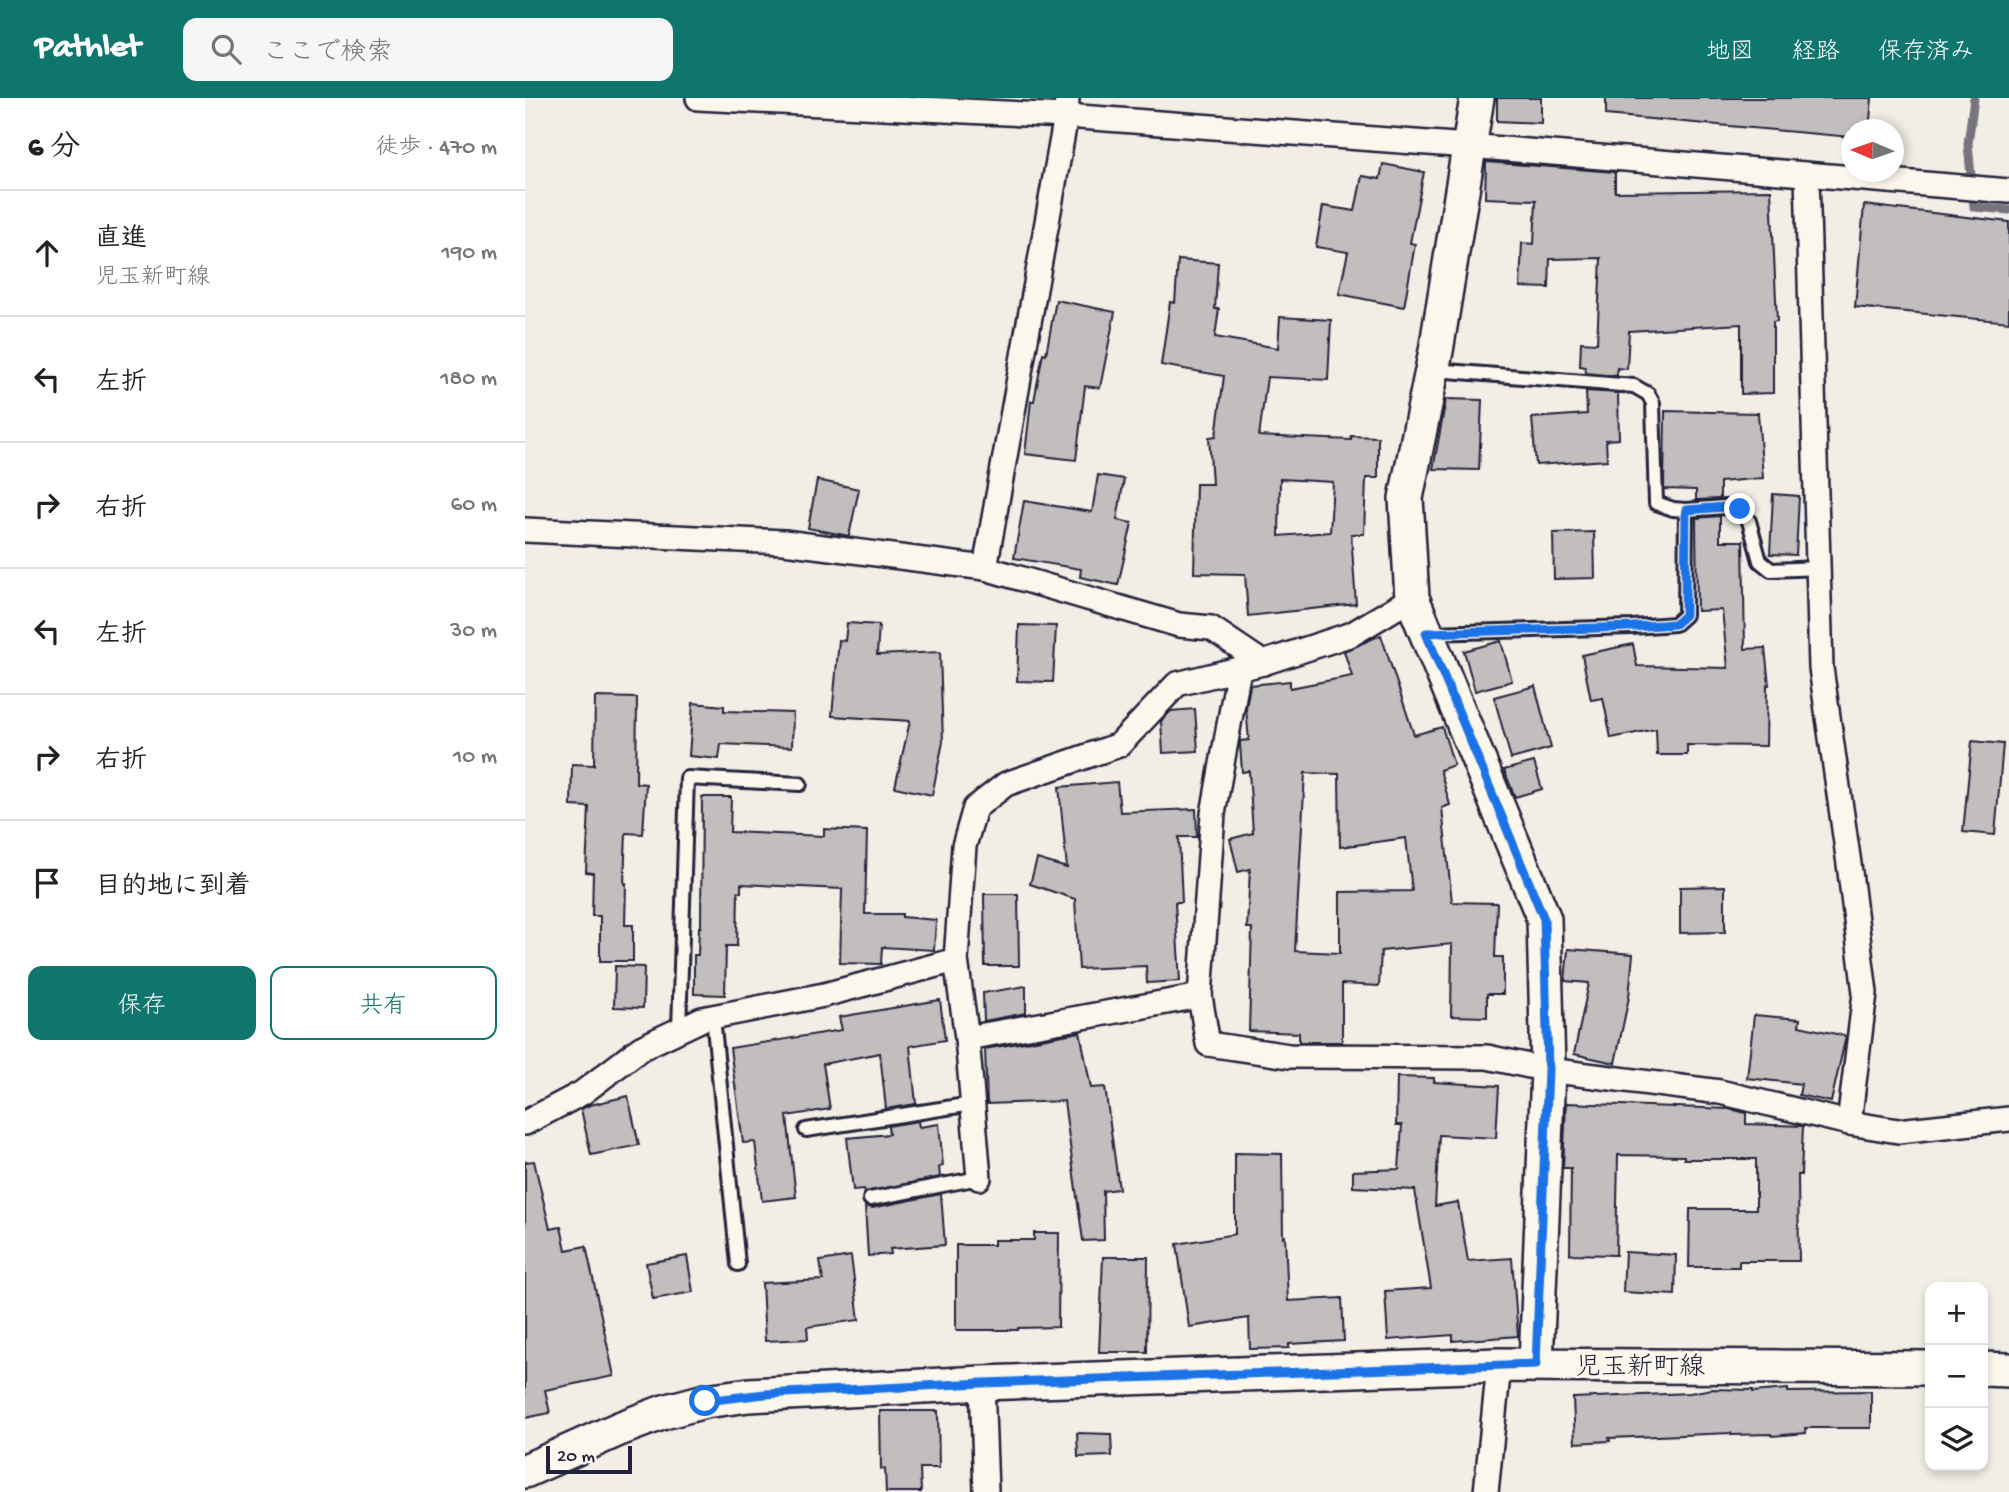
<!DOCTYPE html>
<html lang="ja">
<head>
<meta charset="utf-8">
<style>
	body { margin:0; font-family:"Gochi Hand","Klee One",sans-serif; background:#f6f6f6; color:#222 }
	.controls { position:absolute; right:21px; bottom:21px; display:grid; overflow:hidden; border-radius:14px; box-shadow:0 4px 10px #0003 }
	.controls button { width:63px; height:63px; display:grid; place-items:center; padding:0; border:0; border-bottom:2px solid #e0e0e0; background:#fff; color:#222; font:35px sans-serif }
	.compass { position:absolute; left:1316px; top:21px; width:63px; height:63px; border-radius:50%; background:#fff; box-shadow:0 4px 10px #0003; rotate:272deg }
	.scale { position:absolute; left:21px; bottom:18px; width:86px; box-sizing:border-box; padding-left:7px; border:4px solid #22223b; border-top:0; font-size:19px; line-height:24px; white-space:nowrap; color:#22223b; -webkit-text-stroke:5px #fbf7ec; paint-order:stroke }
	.stop { position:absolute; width:21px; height:21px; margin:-16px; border:5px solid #1a73e8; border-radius:50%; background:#fff }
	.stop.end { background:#1a73e8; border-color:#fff; box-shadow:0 2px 7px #0008 }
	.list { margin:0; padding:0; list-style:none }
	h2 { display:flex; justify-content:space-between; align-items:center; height:91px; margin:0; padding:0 28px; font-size:30px }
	h2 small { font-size:23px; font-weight:400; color:#767676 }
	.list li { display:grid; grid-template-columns:46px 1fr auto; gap:21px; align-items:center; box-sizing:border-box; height:126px; padding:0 28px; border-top:2px solid #e0e0e0 }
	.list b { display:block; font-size:26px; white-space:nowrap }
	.list p { margin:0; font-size:23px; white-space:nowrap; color:#767676 }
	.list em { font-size:23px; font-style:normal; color:#767676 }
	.actions { display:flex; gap:14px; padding:21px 28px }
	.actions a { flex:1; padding:16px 0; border:2px solid #0f766e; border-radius:14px; text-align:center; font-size:24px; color:#0f766e }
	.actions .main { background:#0f766e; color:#fff }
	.icon { flex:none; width:38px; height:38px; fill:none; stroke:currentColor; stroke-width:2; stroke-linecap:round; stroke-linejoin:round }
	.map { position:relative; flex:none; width:1484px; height:1394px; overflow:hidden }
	header { display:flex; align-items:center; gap:42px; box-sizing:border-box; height:98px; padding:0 35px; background:#0f766e; color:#fff }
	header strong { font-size:33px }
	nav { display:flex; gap:38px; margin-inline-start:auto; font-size:24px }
	.search { width:490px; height:63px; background:#f6f6f6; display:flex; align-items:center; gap:18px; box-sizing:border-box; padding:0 24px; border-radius:14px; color:#767676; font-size:26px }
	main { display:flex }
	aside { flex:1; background:#fff }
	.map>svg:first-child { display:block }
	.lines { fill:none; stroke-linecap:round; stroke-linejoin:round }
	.stream { stroke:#76747f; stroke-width:9 }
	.building { fill:#c2bebe; stroke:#22223b; stroke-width:2; fill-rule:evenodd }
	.lane-casing { stroke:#22223b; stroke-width:18 }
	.street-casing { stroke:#22223b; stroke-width:28 }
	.secondary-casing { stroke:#22223b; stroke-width:38 }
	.lane { stroke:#fbf7ec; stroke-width:12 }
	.street { stroke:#fbf7ec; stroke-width:23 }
	.secondary { stroke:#fbf7ec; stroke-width:33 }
	.route { stroke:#1a73e8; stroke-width:9 }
	.labels { text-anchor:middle; stroke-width:5; stroke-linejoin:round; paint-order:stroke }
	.street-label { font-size:26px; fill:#22223b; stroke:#fbf7ec }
</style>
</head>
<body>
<header>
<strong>Pathlet</strong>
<div class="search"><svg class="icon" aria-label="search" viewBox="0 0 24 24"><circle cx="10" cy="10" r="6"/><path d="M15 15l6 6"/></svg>ここで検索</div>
<nav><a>地図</a><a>経路</a><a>保存済み</a></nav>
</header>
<main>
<aside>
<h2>6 分<small>徒歩 · 470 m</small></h2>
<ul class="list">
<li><svg class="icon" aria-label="ahead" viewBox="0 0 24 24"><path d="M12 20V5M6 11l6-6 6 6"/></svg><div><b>直進</b><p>児玉新町線</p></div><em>190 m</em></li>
<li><svg class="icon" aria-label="left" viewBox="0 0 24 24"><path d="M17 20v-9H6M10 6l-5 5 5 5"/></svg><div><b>左折</b></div><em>180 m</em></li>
<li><svg class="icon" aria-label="right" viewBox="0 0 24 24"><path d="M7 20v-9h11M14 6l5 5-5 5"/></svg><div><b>右折</b></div><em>60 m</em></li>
<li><svg class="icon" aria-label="left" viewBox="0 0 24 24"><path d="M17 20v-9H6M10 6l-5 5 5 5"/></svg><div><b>左折</b></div><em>30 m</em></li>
<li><svg class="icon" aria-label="right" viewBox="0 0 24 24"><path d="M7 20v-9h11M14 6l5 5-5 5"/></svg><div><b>右折</b></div><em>10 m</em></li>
<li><svg class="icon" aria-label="arrive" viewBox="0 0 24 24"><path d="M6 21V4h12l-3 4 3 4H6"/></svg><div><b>目的地に到着</b></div></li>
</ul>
<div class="actions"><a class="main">保存</a><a>共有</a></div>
</aside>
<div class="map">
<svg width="1484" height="1394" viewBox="0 0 1484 1394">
	<rect width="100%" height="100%" fill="#f2eee5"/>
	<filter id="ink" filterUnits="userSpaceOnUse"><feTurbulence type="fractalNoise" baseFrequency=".0143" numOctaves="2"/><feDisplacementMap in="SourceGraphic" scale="14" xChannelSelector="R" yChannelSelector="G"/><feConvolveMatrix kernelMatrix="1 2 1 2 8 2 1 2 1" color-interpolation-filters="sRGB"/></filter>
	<g filter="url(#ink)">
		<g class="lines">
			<polyline class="stream" points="1449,0 1443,46 1449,109 1484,112"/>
		</g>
		<g class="building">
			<polygon points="972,0 1016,0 1016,25 972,23"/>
			<polygon points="1081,0 1347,0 1344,32 1326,32 1326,39 1081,17"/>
			<polygon points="961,64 1090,74 1090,94 1246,92 1252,223 1248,224 1248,295 1216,296 1216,226 1104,233 1102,271 1092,270 1092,278 1061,275 1060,269 1055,268 1056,244 1072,245 1076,160 1025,161 1024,190 995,189 997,145 1009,146 1011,102 960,100"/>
			<polygon points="858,66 899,74 885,145 890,146 879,209 814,196 823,154 791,149 798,108 830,113 837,78 855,81"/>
			<polygon points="1339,107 1484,124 1484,224 1330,209"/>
			<path d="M653,162l40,3 -3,46h4l-4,28 63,11 2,-31 51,3 -3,60 -61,-3 -8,59 92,4v-4l27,1v41h-12l-2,56h-13l5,70 -108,12 -3,-42 -51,-1 2,-89h16l-3,-47 7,-1 8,-60 -63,-11 9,-63 5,1zM755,381l53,3 -3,50 -51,4z"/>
			<polygon points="531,202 590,214 575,290 560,288 551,362 500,356 506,303 509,303 518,255 521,256"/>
			<polygon points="1061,293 1093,295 1094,341 1081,342 1082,362 1011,367 1007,320 1062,316"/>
			<polygon points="921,301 957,302 954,372 908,371"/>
			<polygon points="1140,313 1233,315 1238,380 1195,384 1195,401 1171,402 1171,392 1139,391"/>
			<polygon points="573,377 599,381 592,422 607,425 593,487 555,479 556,471 489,460 499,403 567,414"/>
			<polygon points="292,382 334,391 324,438 283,430"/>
			<polygon points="1248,396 1274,398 1271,457 1245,456"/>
			<polygon points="1195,418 1195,443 1218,443 1220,551 1240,550 1244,587 1242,587 1241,648 1162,647 1162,657 1132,657 1131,631 1086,640 1078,600 1066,602 1057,557 1108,546 1112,568 1203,570 1197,512 1172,513 1171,420"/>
			<polygon points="1069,434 1070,480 1029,481 1028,435"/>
			<polygon points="322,525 354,527 352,557 415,554 418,644 407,697 370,689 385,623 307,618 314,542 320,543"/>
			<polygon points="494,527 531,528 528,584 492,583"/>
			<path d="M856,537l33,100 28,-8 12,38 -14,5 10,35 -8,3 10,94 45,1 -2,54h8v37h-16v23l-36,-1 1,-72 -71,7 -2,35 -37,-2v58h-43v-9l-50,-2 3,-103h-5l3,-59 -12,3 -8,-33 23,-6 -4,-62 -7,1 -2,-28v-3l9,-1 -3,-32 4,-23 40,-4v7l62,-12 -8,-25zM780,675l34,1 1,73 66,-9 6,53 -72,1v61l-45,-2z"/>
			<polygon points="976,543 987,583 950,593 939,553"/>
			<polygon points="1010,588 1026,650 986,661 969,599"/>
			<polygon points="70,599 112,600 111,685 121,686 118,736 101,735 99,785 101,785 100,827 108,827 108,863 75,863 75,818 67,818 68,775 61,774 64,709 46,708 47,666 69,667"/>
			<polygon points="168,605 199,608 199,613 268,615 267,649 196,646 194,661 164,658"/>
			<polygon points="670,611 673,653 638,655 636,623 646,613"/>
			<polygon points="1447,643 1478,646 1470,737 1438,734"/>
			<polygon points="1009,664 1017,691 990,699 979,672"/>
			<polygon points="592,684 595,714 671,711 672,739 654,739 657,804 650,804 655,883 622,885 621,868 554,871 550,801 505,786 512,761 542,770 534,689"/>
			<polygon points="177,699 206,699 205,734 299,738 299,731 342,733 340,816 377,816 377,819 411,822 409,852 357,849 356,866 315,865 317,791 216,786 216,794 213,794 212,848 201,848 200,897 169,896 169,857 173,857 174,829 176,829"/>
			<polygon points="1200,788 1200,834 1155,835 1155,789"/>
			<polygon points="459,796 493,796 494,868 460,868"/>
			<polygon points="1043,851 1108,856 1104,899 1090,965 1049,956 1064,885 1040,883"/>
			<polygon points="90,868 119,869 118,910 89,909"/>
			<polygon points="501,888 501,915 459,923 458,895"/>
			<polygon points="415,902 420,942 385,948 391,1006 361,1011 355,955 298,966 305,1011 262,1018 271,1099 237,1103 230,1044 218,1045 205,950 317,932 314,919"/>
			<polygon points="1229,917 1275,921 1274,928 1321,938 1306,1004 1274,997 1276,986 1222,980"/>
			<polygon points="555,934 566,990 580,989 594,1091 578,1093 579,1142 558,1143 539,1003 462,1006 460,951"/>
			<polygon points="872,979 909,980 909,984 974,988 971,1040 914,1037 910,1108 933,1104 943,1163 987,1160 993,1238 928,1243 928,1237 863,1242 860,1193 906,1190 890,1092 828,1089 828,1073 874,1071 877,1027 871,1027"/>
			<polygon points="103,998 114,1047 66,1057 56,1011 65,1007"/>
			<polygon points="1041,1005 1205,1011 1221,1015 1221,1026 1278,1028 1276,1077 1273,1077 1274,1163 1214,1163 1214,1169 1164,1169 1165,1111 1231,1111 1231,1061 1159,1061 1159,1058 1093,1057 1091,1157 1045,1156 1046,1070 1038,1070"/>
			<polygon points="393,1023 394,1029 414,1026 418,1068 414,1069 415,1079 340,1094 339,1091 328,1092 322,1040 364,1036 363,1028"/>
			<polygon points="710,1055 757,1056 758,1139 760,1138 763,1203 817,1200 819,1243 764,1246 764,1250 725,1251 724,1220 664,1229 652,1146 710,1136"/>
			<polygon points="9,1063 25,1131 36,1129 41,1152 61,1148 89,1278 20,1292 25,1315 0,1320 0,1064"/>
			<polygon points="416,1096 420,1147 365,1151 366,1156 343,1158 340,1108 347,1110"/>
			<polygon points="509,1135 534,1135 533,1229 493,1230 493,1232 431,1232 431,1147 469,1147 469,1142 509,1142"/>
			<polygon points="1100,1154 1151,1157 1150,1197 1098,1194"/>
			<polygon points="162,1158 168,1194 128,1201 121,1165"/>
			<polygon points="326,1158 334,1222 282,1229 283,1241 240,1243 237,1185 298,1182 295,1163"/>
			<polygon points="578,1159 623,1159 622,1254 574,1254"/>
			<polygon points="1187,1291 1228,1292 1228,1294 1263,1291 1263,1294 1346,1293 1346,1330 1280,1330 1281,1335 1247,1338 1246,1336 1206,1337 1206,1335 1084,1340 1085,1343 1050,1345 1048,1300 1165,1295"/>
			<polygon points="355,1313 413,1313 414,1370 395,1370 396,1394 361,1394 360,1371 356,1371"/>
			<polygon points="552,1335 586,1336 587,1358 553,1359"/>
		</g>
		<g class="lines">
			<defs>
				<g id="lane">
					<polyline points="1161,412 1200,409 1215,411 1224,423 1235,463 1246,472 1294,470"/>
					<polyline points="905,535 1107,529 1150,526 1160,517 1161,412 1148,411 1131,405 1128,305 1123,296 1109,288 910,272"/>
					<polyline points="188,919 213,1166"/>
					<polyline points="154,932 162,680 275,686"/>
					<polyline points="281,1032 447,1006"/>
					<polyline points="345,1101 454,1080"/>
				</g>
				<g id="street">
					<polyline points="173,0 541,18 943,48 1484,93"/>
					<polyline points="1282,77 1296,570 1324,766 1340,895 1324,1025"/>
					<polyline points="0,432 259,444 460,470 654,527 686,530 738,565"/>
					<polyline points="460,470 541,18 542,0"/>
					<polyline points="714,571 688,716 675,898 683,946 764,958 962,959 1023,972 1195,994 1324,1025 1373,1033 1484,1021"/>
					<polyline points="442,940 675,898"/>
					<polyline points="0,1025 57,995 116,950 177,921 299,897 431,862"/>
					<polyline points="454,1080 442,940 431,862 439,748 450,710 481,686 594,647 652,586 738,565 827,536 887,500"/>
					<polyline points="457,1285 461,1394"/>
					<polyline points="961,1394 974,1267"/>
				</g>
				<g id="secondary">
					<polyline points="952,0 911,253 881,400 887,500 1019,821 1023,972 1011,1266"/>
					<polyline points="1458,1271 1484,1272"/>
					<polyline points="0,1373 94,1331 139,1314 180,1303 224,1297 457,1285 974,1267 1405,1270"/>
				</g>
			</defs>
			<use href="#lane" class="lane-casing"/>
			<use href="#street" class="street-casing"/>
			<use href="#secondary" class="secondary-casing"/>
			<use href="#lane" class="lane"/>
			<use href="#street" class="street"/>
			<use href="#secondary" class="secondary"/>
		</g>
	</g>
	<g class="lines" filter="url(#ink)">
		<polyline class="route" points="180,1303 240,1296 457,1285 1011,1266 1023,972 1019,821 901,535 1107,529 1150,526 1160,517 1161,412 1200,409 1215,411"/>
	</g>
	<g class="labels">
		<g class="street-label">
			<text x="1115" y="1276">児玉新町線</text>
		</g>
	</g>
</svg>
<div class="controls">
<button>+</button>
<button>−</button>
<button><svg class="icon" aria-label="layers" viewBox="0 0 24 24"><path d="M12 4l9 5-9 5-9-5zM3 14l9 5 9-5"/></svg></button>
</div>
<svg class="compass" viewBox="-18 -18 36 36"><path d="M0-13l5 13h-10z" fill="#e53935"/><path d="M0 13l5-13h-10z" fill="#767676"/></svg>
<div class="scale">20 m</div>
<div class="stop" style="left:180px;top:1303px"></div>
<div class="stop end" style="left:1215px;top:411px"></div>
</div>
</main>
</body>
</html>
